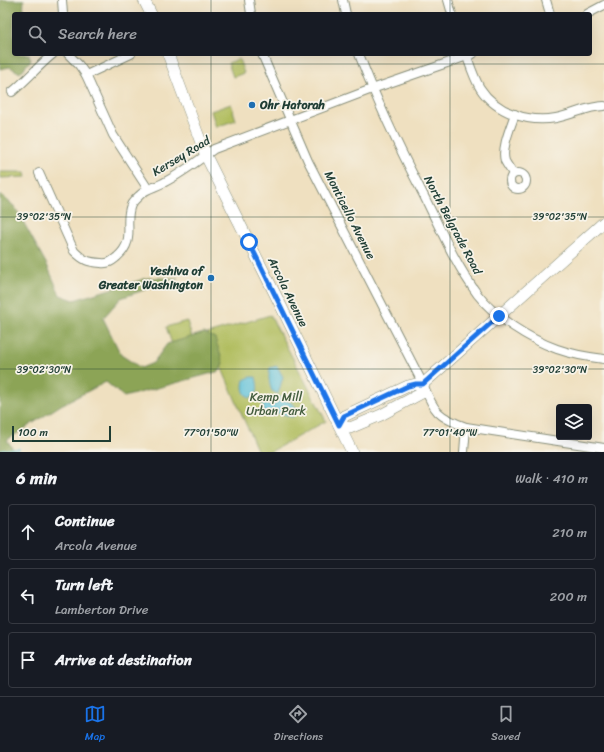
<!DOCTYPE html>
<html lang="en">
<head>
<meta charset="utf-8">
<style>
	body { margin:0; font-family:Sriracha,sans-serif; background:#20242c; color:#f1f3f6 }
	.controls { position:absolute; right:12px; bottom:12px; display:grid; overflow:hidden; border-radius:4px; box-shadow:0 4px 16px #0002 }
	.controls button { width:36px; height:36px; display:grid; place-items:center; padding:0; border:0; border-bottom:1px solid #363941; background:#171b24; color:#f1f3f6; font:20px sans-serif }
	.scale { position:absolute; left:12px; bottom:10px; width:99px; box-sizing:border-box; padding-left:4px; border:2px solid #1f3d34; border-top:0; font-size:11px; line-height:14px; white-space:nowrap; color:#1f3d34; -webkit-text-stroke:3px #f7f3e8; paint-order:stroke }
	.stop { position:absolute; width:12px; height:12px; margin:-9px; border:3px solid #1a73e8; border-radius:50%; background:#fff }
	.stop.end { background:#1a73e8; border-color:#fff; box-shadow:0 1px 4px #0008 }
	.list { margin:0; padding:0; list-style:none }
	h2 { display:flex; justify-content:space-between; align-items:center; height:52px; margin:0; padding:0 16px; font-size:17px }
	h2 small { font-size:13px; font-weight:400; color:#9ea1a6 }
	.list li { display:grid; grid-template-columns:26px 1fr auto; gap:12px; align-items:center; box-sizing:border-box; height:56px; margin:0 8px 8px; padding:0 8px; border:1px solid #363941; border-radius:4px }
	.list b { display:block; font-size:15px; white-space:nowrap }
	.list p { margin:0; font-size:13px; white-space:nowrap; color:#9ea1a6 }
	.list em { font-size:13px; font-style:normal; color:#9ea1a6 }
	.icon { flex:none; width:22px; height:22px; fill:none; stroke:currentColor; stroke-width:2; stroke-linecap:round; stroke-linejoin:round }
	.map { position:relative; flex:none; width:604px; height:452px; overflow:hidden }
	.search { position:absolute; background:#171b24; box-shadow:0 4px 16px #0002; left:12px; right:12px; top:12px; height:44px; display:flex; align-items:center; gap:10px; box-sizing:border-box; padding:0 14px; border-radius:4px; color:#9ea1a6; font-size:15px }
	.sheet { height:244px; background:#171b24 }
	nav { display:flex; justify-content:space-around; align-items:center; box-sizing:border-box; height:56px; border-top:1px solid #363941; background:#171b24; font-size:11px; color:#9ea1a6 }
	nav a { display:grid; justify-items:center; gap:2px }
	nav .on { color:#1a73e8 }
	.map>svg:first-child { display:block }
	.green { fill:#b1bd5f; stroke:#687d4a }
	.forest { fill:#8ca456; stroke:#567045 }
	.water { fill:#5bc0d8; stroke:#3d7e86 }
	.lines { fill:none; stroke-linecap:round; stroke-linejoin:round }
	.stream { stroke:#5bc0d8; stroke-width:2 }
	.street-casing { stroke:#878e7a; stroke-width:10 }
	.secondary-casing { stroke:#878e7a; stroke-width:12 }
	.street { stroke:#fff; stroke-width:8 }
	.secondary { stroke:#fff; stroke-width:11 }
	.route { stroke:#1a73e8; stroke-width:5 }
	.ticks { fill:none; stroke:#1f3d34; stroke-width:1; stroke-opacity:0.45 }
	.poi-dot { fill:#1f6fb2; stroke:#f7f3e8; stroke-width:1.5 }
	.labels { text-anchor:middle; stroke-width:3.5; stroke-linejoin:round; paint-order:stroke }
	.poi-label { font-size:12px; font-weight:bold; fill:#1f3d34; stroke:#f7f3e8; text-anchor:start }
	.street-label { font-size:12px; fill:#1f3d34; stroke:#f7f3e8 }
	.park-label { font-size:12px; fill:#445d3f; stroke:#f7f3e8 }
	.ticks-label { font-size:10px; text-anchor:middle; fill:#1f3d34; stroke:#f7f3e8; stroke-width:3.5; stroke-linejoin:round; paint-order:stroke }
</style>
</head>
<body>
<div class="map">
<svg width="604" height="452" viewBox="0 0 604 452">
	<rect width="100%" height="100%" fill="#f7f3e8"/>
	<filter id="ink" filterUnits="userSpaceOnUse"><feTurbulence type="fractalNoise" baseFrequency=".025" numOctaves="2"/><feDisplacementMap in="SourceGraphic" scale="8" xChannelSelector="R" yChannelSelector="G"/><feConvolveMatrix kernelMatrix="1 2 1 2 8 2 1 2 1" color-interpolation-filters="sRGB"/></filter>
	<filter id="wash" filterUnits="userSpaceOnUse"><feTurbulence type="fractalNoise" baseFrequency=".012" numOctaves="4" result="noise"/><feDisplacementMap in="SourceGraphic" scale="16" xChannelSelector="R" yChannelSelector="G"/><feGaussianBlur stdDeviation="0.9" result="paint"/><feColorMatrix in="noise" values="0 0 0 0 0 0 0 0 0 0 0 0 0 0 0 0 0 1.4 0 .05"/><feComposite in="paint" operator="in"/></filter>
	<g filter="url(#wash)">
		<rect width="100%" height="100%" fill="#efe0c0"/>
		<g class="green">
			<polygon points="239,59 244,73 233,77 228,63"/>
			<polygon points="231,104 236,120 216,127 211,111"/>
			<polygon points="0,172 25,172 26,177 0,178"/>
			<polygon points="270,315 326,421 270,452 258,452 207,334"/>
			<polygon points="187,321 192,338 172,344 166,327"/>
		</g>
		<g class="forest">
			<polygon points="0,0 24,0 23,14 14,14 14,54 29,54 31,60 20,73 10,67 0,69"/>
			<polygon points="0,194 15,207 47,265 60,295 74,300 147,278 178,278 121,298 103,318 121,355 141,368 153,363 167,344 204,333 215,338 223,363 220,371 124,397 106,382 61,405 7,440 15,452 0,452"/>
		</g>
		<g class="water">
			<path d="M277,366l6,11 -5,17 -6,-3c-3,-7 -4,-15 -2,-23z"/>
			<path d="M250,377h6c2,9 4,18 -7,21 -6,-5 -7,-10 -5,-18z"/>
			<polygon points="279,396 282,399 290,402 297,408 295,415 292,417 279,413 267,415 264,412 263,407 266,404 269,405 275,404 278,400 277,397"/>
		</g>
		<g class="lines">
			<g class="stream">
				<polyline points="255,395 265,406"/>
				<polyline points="0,452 4,450 19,449"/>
			</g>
		</g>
	</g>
	<g filter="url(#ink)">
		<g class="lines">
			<defs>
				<g id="street">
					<polyline points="62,0 63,14"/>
					<polyline points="249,0 251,14"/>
					<polyline points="343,0 346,14"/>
					<polyline points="448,0 452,14"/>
					<polyline points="546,0 550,14"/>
					<polyline points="587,14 604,5"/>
					<polyline points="68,54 79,65 86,75 113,135 148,189"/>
					<path d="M262,54l46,107 115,223c11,28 15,33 43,43l138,21"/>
					<path d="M359,54c18,48 40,94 64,140 17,34 32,70 55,101 18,23 51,44 79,54 14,5 31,8 47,10"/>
					<path d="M466,54c4,11 8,24 14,34 16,25 49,35 76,30 17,-3 31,-12 48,-12"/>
					<polyline points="86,75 131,54"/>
					<path d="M12,92c15,-12 26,-26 41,-38"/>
					<path d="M39,173l35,78c10,10 14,11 27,12 8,1 11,-2 16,-6 20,-17 6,-34 14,-52 2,-4 7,-8 10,-11 6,-6 15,-7 22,-11 18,-9 35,-22 51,-34l158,-60 101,-35"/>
					<circle cx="518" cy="181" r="8"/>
					<path d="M513,174c-2,-4 -6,-9 -8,-13 -4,-13 6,-35 10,-47"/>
					<polyline points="464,452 466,427"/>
				</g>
				<g id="secondary">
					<polyline points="144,0 151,14"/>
					<polyline points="168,54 206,156 281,306 352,452"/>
					<polyline points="423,384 416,384 408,386 344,416 339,425 350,428 381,415 420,394 423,389 423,384 604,222"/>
				</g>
			</defs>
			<use href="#street" class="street-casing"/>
			<use href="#secondary" class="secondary-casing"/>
			<use href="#street" class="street"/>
			<use href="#secondary" class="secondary"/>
		</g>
	</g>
	<g class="lines" filter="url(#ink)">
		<polyline class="route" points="249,242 339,425 344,416 408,386 416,384 423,384 499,316"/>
	</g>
	<path class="ticks" d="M211,0v14M450,0v14M211,54v398M450,54v398M0,64h604M0,217h604M0,369h604"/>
	<g class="poi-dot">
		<circle cx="252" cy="105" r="4"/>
		<circle cx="211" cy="278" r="4"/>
	</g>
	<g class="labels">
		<g class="poi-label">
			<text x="260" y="109">Ohr Hatorah</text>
			<text x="203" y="275" text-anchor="end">Yeshiva of<tspan x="203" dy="14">Greater Washington</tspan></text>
		</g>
		<g class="street-label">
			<text transform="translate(181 156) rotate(-31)" y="4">Kersey Road</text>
			<text transform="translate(350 215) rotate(63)" y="4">Monticello Avenue</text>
			<text transform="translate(453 225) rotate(62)" y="4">North Belgrade Road</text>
			<text transform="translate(288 292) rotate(64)" y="4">Arcola Avenue</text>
		</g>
		<g class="park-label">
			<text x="276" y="401">Kemp Mill<tspan x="276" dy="14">Urban Park</tspan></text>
		</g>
	</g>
	<g class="ticks-label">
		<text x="44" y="220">39°02'35"N</text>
		<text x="560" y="220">39°02'35"N</text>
		<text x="44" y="373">39°02'30"N</text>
		<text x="560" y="373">39°02'30"N</text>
		<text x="211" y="436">77°01'50"W</text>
		<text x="450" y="436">77°01'40"W</text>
	</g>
</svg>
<div class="controls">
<button><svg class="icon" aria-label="layers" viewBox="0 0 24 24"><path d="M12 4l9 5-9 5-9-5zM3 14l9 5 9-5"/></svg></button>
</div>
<div class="scale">100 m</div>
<div class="stop" style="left:249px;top:242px"></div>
<div class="stop end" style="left:499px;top:316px"></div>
<div class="search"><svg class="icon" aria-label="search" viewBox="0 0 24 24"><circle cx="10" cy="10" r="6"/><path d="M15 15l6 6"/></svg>Search here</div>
</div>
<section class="sheet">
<h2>6 min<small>Walk · 410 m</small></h2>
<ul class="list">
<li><svg class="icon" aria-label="ahead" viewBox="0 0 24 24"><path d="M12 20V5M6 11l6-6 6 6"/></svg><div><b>Continue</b><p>Arcola Avenue</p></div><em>210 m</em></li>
<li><svg class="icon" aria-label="left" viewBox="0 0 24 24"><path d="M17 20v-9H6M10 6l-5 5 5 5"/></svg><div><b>Turn left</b><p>Lamberton Drive</p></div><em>200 m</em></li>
<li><svg class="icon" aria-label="arrive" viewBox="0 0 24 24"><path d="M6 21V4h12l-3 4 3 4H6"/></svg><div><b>Arrive at destination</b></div></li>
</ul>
</section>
<nav>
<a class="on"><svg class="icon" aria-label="map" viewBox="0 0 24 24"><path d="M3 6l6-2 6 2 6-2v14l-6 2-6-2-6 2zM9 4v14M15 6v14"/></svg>Map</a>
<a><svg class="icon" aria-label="directions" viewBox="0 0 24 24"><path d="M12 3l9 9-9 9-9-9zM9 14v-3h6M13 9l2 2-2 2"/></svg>Directions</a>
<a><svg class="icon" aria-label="saved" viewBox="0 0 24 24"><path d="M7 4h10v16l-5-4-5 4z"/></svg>Saved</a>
</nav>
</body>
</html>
